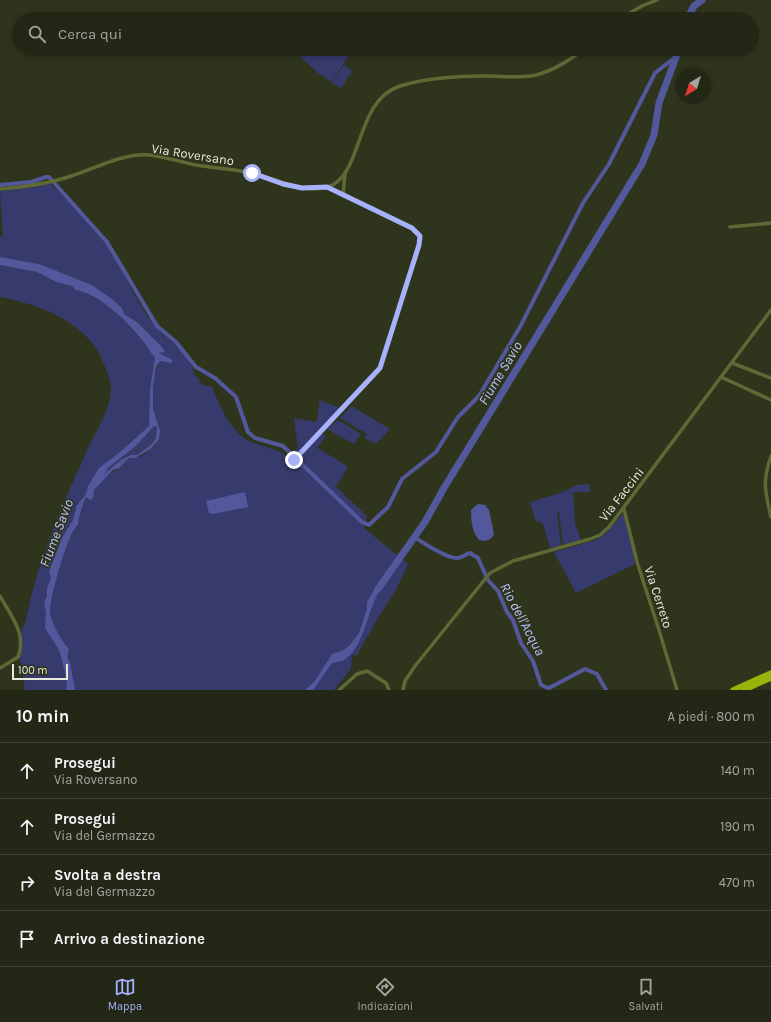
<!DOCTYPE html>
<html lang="it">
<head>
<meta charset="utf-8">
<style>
	body { margin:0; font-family:Karla,sans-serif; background:#2b301f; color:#f1f3f6 }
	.compass { position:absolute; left:675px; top:68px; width:36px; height:36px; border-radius:50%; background:#232816; box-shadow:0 2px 6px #0003; rotate:218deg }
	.scale { position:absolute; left:12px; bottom:10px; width:56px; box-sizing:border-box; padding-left:4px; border:2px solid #e7ebdc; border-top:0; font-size:11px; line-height:14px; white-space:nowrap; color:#e7ebdc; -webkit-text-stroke:3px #2f351d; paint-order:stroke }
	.stop { position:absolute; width:12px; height:12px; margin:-9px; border:3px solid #a7b1fc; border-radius:50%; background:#fff }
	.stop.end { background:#a7b1fc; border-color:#fff; box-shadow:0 1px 4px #0008 }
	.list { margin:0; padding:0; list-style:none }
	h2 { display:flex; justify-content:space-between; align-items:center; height:52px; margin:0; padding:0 16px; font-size:17px }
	h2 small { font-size:13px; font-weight:400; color:#a3a6a1 }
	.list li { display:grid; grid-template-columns:26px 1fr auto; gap:12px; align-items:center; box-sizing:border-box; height:56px; padding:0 16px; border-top:1px solid #404435 }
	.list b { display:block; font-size:15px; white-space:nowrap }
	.list p { margin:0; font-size:13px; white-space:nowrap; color:#a3a6a1 }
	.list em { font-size:13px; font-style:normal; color:#a3a6a1 }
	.icon { flex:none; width:22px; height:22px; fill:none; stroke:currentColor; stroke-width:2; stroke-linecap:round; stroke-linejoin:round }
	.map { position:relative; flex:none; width:771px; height:690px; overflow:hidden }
	.search { position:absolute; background:#232816; box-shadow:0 2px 6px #0003; left:12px; right:12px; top:12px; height:44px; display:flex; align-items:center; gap:10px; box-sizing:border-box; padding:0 14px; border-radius:22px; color:#a3a6a1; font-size:15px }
	.sheet { height:276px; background:#232816 }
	nav { display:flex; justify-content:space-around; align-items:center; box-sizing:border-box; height:56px; border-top:1px solid #404435; background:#232816; font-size:11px; color:#a3a6a1 }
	nav a { display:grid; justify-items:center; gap:2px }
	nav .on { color:#a7b1fc }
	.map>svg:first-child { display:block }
	.green { fill:#373a6d }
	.water { fill:#52589b; fill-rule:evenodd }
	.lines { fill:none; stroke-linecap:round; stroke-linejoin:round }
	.canal { stroke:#52589b; stroke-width:4 }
	.river { stroke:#52589b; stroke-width:7 }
	.minor { stroke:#5e6935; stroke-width:3.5 }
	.highway { stroke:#9ab209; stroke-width:5.5 }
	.route { stroke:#a7b1fc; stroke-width:5 }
	.labels { text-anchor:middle; stroke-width:3.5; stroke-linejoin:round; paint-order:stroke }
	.street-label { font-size:13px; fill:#e7ebdc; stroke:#2f351d }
	.water-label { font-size:14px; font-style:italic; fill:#bcc4ff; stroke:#2f351d }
</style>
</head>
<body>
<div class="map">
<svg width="771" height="690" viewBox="0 0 771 690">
	<rect width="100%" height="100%" fill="#2f351d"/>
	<g class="green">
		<polygon points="292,49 348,49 351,52 332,82 318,73"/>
		<polygon points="344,65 352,71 341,88 332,83"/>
		<path d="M50,184c19,16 43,39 57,60 18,26 28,59 49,83 16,18 33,22 39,49l4,3 3,6 10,2c7,18 20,47 39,55 18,7 28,6 44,21l5,-5 -6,-7 4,-3 -4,-30 22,4 1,-2 3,-20 20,8 1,1 -21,24 6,3 -9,12 19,11 12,8 -12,20 31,29 -3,12 44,36 -13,28 -16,24 -22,39h-5l-1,14 -17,21h-309c-2,-18 -7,-36 -6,-54 1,-6 6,-10 7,-16 11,-58 35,-112 59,-165 9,-22 26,-44 26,-67 -1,-8 -3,-14 -6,-21 -14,-44 -63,-62 -105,-70v-32l37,7 19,10 16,4 3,4c25,3 56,35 71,55 3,4 4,8 9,12l-5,32 -1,37 -29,26 -20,16 -12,18 -2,8 -9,11 -4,15 -11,18 -13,33 2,7 -4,10 5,5c2,-12 18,-63 26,-68 0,-6 5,-22 8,-28l6,-2c4,-12 17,-21 27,-27 4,-3 7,-8 11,-10 2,-1 4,0 6,-1 6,0 17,-8 20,-13 7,-11 0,-24 -2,-35 -3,-15 -2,-35 6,-48l11,2 -13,-11 4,-5 -25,-25 -13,-8 -2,-6 -10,-9 -20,-14 -53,-21 -39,-7v-21h3l-3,-45 29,-3z"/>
		<polygon points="351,406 390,429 376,444 364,438 367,434 340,418"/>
		<polygon points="338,420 361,434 354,444 327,429"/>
		<polygon points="154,426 157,427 156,438 152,444 137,455 131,455 105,474 104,473 108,468 137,445"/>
		<polygon points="589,484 590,492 573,492 575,524 580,537 580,540 563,545 559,512 557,512 561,546 550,548 543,524 538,521 536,522 530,502 563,492 577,485"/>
		<polygon points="623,514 626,516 635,564 576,593 554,552 596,540 606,533"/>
	</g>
	<g class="water">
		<path d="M0,257l39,7 53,21 20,14 10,9 2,6 13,8 25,25 3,5 -6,1 14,7 -2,3 -11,-2 -4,6 -3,19v22l7,23 -1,8 -8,10 -16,9h-6l-10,10 -6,2 -19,20 -1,8 -3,2 -4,-3c-3,6 -8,22 -8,28 -10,6 -28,73 -28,86 0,10 12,31 19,38l-2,9 3,5 5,27h-9l1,-11 -8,-29 -14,-22 1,-15 -2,-11 3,-6v-8l4,-10 -2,-7 13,-33 11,-18 4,-15 9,-11 2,-8 11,-18 21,-16 29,-26 1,-37 5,-32c-5,-4 -6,-8 -9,-12 -15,-20 -46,-52 -71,-55l-3,-4 -16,-4 -19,-10 -37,-7zM154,426l3,1 -1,11 -4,6 -15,11h-6l-10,5 -17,14 4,-6 29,-23z"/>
		<polygon points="245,492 248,507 213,514 209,513 206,501"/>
		<path d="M478,504l7,1 4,5 5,24c-2,6 -9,8 -15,6 -7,-8 -8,-19 -8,-30z"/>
		<path d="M381,578l4,5c-18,20 -18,62 -41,77 -3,2 -9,2 -12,3l-19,27h-8l10,-9 17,-27 10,-3 7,-5 10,-13 8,-24v-7z"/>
	</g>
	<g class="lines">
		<g class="canal">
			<polyline points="0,185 31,182 46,177 49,177 107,242 157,326 176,342 196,367 215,378 236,397 248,432 255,438 283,446 362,522 369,525 388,507 402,479 436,452 458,417 479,396 520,327 583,203 609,164 655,73 678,55"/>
			<path d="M414,537c10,6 33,22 44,21 5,-1 8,-4 12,-5l8,5 10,22 10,11 9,21 6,8 8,23 12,18 8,24 7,3 3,-1 34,-18 12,5 9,16"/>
		</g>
		<g class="river">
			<polyline points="687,19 694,6 702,0"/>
			<polyline points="378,589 425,522 444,488 642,164 654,135 659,103 679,49"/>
		</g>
		<g class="minor">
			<polyline points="619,19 642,6 657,0"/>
			<polyline points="327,187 343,195"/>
			<path d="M0,189c24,-2 48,-5 71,-13 26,-8 51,-23 79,-21 15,2 31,7 46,10 18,3 37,4 55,8 25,4 50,22 77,14 36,-12 26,-86 72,-101 26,-8 58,-10 85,-10 15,0 31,2 46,0 18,-3 39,-16 53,-27"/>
			<polyline points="730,227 771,223"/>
			<polyline points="732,363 771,378"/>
			<polyline points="721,377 771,400"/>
			<path d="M771,456c-9,27 -6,34 0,61"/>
			<polyline points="294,461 380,368 419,245 420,236 412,229 343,195 345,173"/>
			<polyline points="624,509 637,562 659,630 677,690"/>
			<path d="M0,596c11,20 27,38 18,61l-18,11"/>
			<polyline points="339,690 357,674 367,671 386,683 389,690"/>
			<polyline points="403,690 405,681 415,666 490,573 513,561 590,539 600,535 609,527 771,310"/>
		</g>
		<g class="highway">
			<polyline points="733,690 771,673"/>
			<polyline points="744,690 771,678"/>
		</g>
	</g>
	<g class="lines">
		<polyline class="route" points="252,173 283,184 302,188 327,187 412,228 420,236 419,245 380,368 294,460"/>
	</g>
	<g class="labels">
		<g class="street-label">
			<text transform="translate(193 154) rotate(9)" y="5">Via Roversano</text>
			<text transform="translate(621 494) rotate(-52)" y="5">Via Faccini</text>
			<text transform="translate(659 597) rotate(72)" y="5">Via Cerreto</text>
		</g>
		<g class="water-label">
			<text transform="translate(500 373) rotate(-59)" y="5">Fiume Savio</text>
			<text transform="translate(56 533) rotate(-69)" y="5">Fiume Savio</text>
			<text transform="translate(523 619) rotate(62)" y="5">Rio dell'Acqua</text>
		</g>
	</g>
</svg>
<svg class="compass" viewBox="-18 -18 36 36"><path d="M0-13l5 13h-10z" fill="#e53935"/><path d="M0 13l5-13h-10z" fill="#a3a6a1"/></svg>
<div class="scale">100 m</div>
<div class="stop" style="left:252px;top:173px"></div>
<div class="stop end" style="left:294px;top:460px"></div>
<div class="search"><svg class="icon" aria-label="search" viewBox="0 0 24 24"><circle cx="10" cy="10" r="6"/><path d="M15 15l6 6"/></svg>Cerca qui</div>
</div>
<section class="sheet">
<h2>10 min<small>A piedi · 800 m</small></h2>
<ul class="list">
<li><svg class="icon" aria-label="ahead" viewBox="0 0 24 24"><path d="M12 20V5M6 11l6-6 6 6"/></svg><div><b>Prosegui</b><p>Via Roversano</p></div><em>140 m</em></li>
<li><svg class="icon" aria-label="ahead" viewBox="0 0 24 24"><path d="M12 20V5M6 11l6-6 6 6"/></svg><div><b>Prosegui</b><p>Via del Germazzo</p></div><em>190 m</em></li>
<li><svg class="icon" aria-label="right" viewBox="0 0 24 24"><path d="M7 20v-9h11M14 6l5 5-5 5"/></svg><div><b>Svolta a destra</b><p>Via del Germazzo</p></div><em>470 m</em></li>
<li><svg class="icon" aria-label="arrive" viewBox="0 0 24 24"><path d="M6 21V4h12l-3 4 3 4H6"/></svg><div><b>Arrivo a destinazione</b></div></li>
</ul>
</section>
<nav>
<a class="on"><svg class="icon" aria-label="map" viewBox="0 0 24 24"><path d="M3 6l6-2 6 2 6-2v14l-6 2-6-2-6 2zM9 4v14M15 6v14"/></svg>Mappa</a>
<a><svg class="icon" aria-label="directions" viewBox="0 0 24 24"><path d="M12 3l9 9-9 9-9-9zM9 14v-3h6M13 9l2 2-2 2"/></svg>Indicazioni</a>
<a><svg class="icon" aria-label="saved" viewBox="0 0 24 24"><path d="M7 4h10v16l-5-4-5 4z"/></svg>Salvati</a>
</nav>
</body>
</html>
